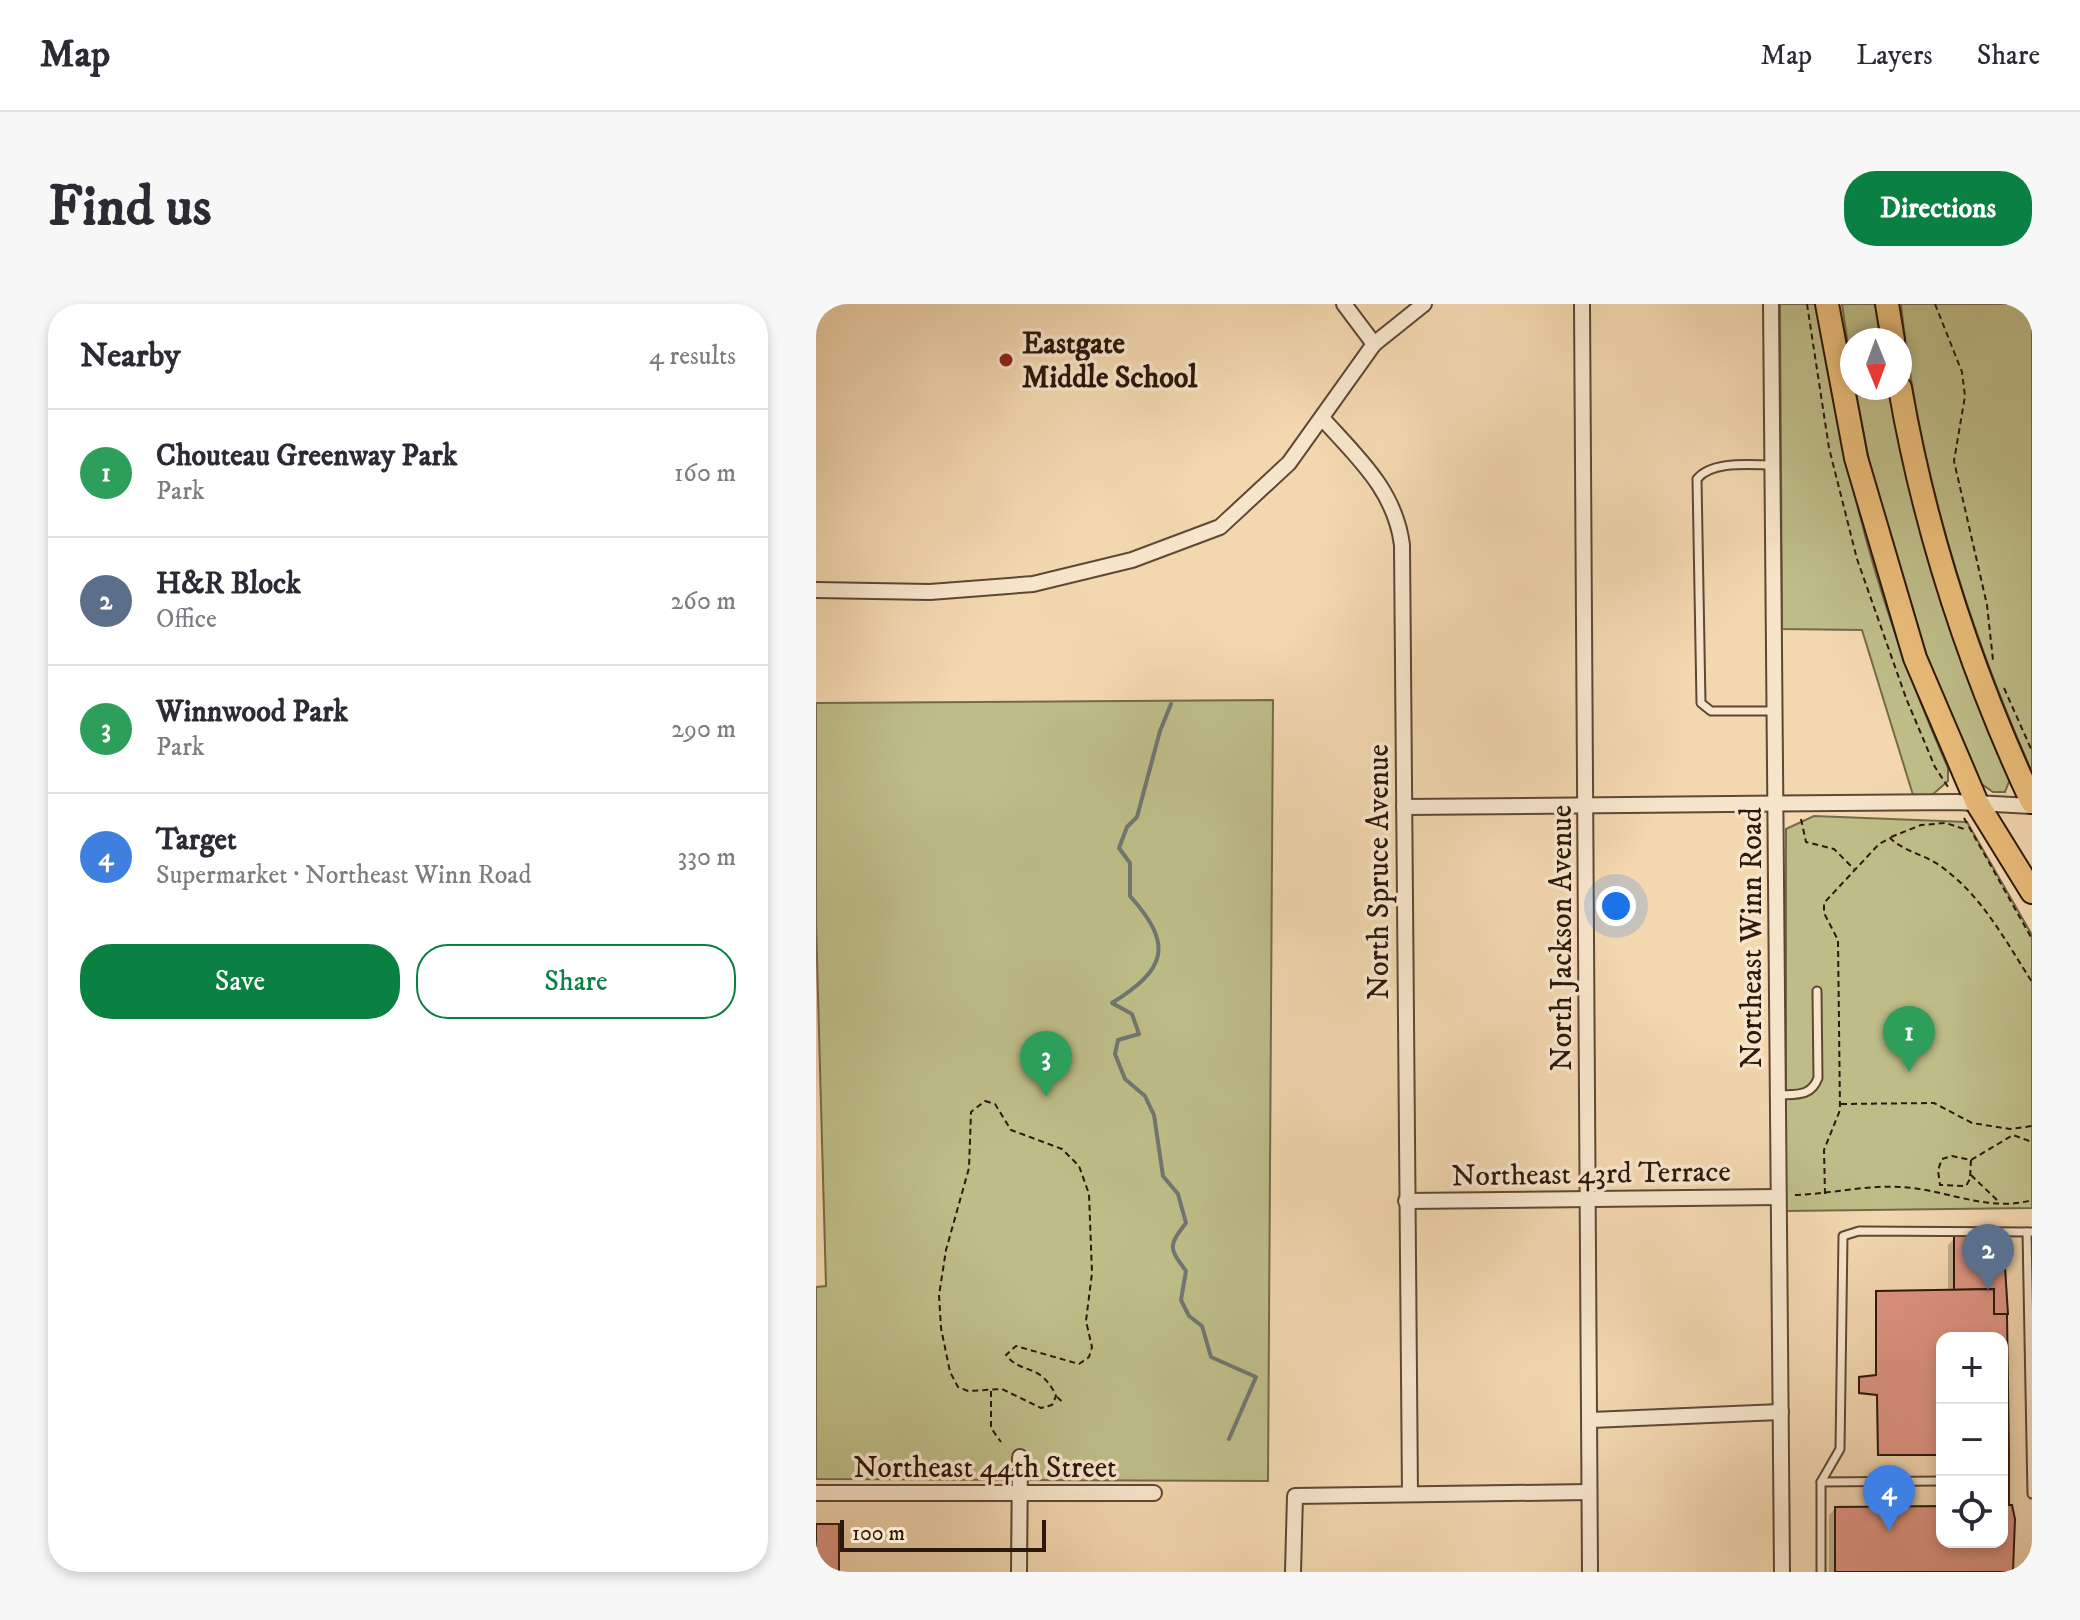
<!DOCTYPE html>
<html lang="en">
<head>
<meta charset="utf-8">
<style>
	body { margin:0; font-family:"IM FELL DW Pica",serif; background:#f7f7f7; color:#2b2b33 }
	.controls { position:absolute; right:24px; bottom:24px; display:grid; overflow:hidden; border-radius:16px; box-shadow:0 4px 12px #0003 }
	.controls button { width:72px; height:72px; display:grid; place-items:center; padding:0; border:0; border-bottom:2px solid #e1e1e2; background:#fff; color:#2b2b33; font:40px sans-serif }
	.compass { position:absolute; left:1024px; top:24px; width:72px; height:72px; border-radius:50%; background:#fff; box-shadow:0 4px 12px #0003; rotate:179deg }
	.scale { position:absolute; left:24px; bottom:20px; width:206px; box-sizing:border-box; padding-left:8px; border:4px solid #2c180c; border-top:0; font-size:22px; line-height:28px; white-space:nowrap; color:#2c180c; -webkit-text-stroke:6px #f7e5cb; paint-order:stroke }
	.you { position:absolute; left:800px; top:602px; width:28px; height:28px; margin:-20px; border:6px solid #fff; border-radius:50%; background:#1a73e8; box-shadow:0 0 0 12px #1a73e833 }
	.badge { display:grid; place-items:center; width:52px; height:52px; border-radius:50%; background:#0b8043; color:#fff; font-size:26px; font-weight:700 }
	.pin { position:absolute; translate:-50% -66px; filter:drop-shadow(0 2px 4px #0008) }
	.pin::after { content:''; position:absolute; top:42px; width:28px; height:24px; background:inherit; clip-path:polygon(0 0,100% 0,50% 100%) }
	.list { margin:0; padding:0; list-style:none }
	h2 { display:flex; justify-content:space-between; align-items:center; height:104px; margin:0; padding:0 32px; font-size:34px }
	h2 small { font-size:26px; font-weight:400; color:#7c7c81 }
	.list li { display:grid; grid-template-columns:52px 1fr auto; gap:24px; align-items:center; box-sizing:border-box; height:128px; padding:0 32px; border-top:2px solid #e1e1e2 }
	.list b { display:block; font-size:30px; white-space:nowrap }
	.list p { margin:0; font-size:26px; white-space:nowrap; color:#7c7c81 }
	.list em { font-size:26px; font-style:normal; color:#7c7c81 }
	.actions { display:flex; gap:16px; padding:24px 32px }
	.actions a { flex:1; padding:18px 0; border:2px solid #0b8043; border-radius:32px; text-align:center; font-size:28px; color:#0b8043 }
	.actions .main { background:#0b8043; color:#fff }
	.icon { flex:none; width:44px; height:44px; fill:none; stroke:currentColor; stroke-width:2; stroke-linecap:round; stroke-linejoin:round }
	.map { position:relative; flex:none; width:1216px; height:1268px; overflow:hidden; border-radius:32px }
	header { display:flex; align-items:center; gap:48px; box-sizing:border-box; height:112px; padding:0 40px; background:#fff; border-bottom:2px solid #e1e1e2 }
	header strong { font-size:38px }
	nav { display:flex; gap:44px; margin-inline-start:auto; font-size:28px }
	.intro { display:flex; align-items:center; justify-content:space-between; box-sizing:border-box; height:192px; padding:0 48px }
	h1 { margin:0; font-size:56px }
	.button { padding:20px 36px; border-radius:32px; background:#0b8043; color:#fff; font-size:28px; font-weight:700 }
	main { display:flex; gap:48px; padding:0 48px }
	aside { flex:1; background:#fff; border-radius:32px; box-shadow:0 4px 12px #0003 }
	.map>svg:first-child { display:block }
	.green { fill:#bebd88; stroke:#756a4a; stroke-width:2 }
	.shadow { fill:#0003 }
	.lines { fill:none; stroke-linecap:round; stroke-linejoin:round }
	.stream { stroke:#707771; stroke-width:4 }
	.building { fill:#de9482; stroke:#2c180c; stroke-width:2 }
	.lane-casing { stroke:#5e4835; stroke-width:11 }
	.street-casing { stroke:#5e4835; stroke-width:18 }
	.primary-casing { stroke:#2c180c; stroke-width:26 }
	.path { stroke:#2c180c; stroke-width:2; stroke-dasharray:6 4; stroke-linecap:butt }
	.lane { stroke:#f7e5cb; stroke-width:7 }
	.street { stroke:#f7e5cb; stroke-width:14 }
	.primary { stroke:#eabc78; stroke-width:22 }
	.poi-dot { fill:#8f2418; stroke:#f7e5cb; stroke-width:3 }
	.labels { text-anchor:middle; stroke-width:7; stroke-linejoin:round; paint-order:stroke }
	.poi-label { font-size:30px; font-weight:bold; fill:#2c180c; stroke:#f7e5cb; text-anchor:start }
	.street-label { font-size:30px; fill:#2c180c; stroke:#f7e5cb }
</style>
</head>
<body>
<header>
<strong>Map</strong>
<nav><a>Map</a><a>Layers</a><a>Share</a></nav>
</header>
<div class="intro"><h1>Find us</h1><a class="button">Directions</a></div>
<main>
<aside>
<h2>Nearby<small>4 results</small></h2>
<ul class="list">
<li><span class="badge" style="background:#2e9e5b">1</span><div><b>Chouteau Greenway Park</b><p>Park</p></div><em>160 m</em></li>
<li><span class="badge" style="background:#5c6f8a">2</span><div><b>H&amp;R Block</b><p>Office</p></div><em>260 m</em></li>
<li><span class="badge" style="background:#2e9e5b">3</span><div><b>Winnwood Park</b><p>Park</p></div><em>290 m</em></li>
<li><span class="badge" style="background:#3f7fe0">4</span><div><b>Target</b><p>Supermarket · Northeast Winn Road</p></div><em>330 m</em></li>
</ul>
<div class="actions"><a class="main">Save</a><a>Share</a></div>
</aside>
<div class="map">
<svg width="1216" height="1268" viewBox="0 0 1216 1268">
	<rect width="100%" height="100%" fill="#f3d7af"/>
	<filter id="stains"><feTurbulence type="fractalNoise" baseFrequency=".0025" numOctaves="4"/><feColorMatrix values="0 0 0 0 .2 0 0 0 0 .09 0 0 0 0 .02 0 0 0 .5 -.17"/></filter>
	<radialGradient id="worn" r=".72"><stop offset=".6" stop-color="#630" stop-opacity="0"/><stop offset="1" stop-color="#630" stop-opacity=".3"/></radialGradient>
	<g class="green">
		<path d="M964,0h41c8,50 14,101 25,151 22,108 58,213 102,313v13l-16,14h-19l-51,-165 -80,-1z"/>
		<polygon points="1026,0 1064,0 1068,36 1036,36 1036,68"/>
		<path d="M1085,0h131v468c-66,-150 -114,-304 -131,-468z"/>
		<polygon points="1039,84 1075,84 1194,475 1189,488 1177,488 1164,479 1111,358 1058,182"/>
		<polygon points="457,396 452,1177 0,1175 0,983 10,982 0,619 0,399"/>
		<polygon points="998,512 1151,518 1216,631 1216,904 970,907 970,525"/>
	</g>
	<polygon class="shadow" points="1139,934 1185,934 1195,1268 1013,1268 1013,1211 1020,1204 1126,1204 1126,1238 1186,1238 1186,1034 1126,1034 1126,1151 1061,1152 1060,1092 1042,1090 1042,1077 1059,1073 1059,991 1132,988 1132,941"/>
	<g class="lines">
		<path class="stream" d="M355,400l-11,27 -23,86 -10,10 -8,21 11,15v33c45,50 35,74 -18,107l20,11 7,20 -21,6 -3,14 10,25 20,17 9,19 9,61 15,18 8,29c-18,23 -17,25 0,48l-5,29 8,16 13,10 9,31 45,20 -27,62"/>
	</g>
	<g class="building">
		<polygon points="1138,932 1187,932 1192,1010 1178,1010 1178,985 1138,986"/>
		<polygon points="1178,985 1178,1010 1191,1010 1193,1150 1186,1150 1186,1034 1126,1034 1126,1151 1062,1151 1061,1091 1043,1089 1043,1073 1060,1071 1060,987"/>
		<rect x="1186" y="1150" width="7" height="51"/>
		<polygon points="1186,1201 1196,1201 1199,1215 1197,1268 1019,1268 1019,1203 1126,1202 1126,1238 1186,1238"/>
		<rect x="0" y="1220" width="23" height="48"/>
	</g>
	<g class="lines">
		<defs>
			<g id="lane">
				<path d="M957,161c-21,0 -61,-5 -76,14l4,224 10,8h63"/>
				<path d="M963,791c17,-1 32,2 39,-17l-1,-87"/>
				<polyline points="1211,928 1216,1190"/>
				<polyline points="1005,1178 1126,1177"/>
				<polyline points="1005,1268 1005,1178 1024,1145 1027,932 1043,927 1216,928"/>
			</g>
			<g id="street">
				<polyline points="528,0 558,40"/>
				<polyline points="766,0 774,1268"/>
				<polyline points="955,0 966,1268"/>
				<path d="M506,114c35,39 73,72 80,127l8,949"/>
				<polyline points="0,286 114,288 217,280 316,256 404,223 473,159 558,40 608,0"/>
				<polyline points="588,503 1140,498 1216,502"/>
				<polyline points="590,897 962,893"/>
				<polyline points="775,1116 965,1108"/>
				<polyline points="0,1189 338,1189"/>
				<polyline points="203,1268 204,1153"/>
				<polyline points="477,1268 479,1192 773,1188"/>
			</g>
			<g id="primary">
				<polyline points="1011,0 1040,154 1099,354 1161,499 1216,588"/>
				<polyline points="1071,0 1077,36"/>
				<path d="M1084,84c25,144 70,281 132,414"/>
			</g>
		</defs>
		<use href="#lane" class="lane-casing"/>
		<use href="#street" class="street-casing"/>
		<use href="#primary" class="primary-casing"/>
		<g class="path">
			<polyline points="991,0 1013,144 1041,255 1090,394 1119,463 1132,483"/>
			<polyline points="1119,0 1146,68 1149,92 1138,157 1171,301 1177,356"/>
			<polyline points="1188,384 1216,447"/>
			<polyline points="1148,514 1216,635"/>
			<polyline points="985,515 990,538 1018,545 1038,565"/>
			<polyline points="1075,533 1105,521 1130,519 1151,526"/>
			<path d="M169,797l10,3 16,26 51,19 17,17 10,28 3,79 -6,48 6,26 -3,10 -10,7 -63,-18 -10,9c15,20 35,7 50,41l-4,9 -11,3 -39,-19 -34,2 -10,-4 -8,-15 -9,-44 -2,-33 7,-45 23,-82 2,-56z"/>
			<polyline points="1025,800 1118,799 1156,819 1194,825 1216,822"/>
			<polyline points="1155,856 1154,875 1150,882 1124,881 1122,866 1126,855 1136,852 1155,856 1197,831 1216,838"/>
			<polyline points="1155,871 1182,897"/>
			<path d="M1009,890l-1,-44 16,-40 -2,-170 -14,-27v-10l55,-59 11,-6c15,14 33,16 49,27 42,29 66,75 93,117"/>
			<path d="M979,891c34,-1 70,-10 104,-8 44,1 88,26 133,13"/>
			<polyline points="175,1087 175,1124 185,1138"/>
			<polyline points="241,1093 248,1099"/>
		</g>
		<use href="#lane" class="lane"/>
		<use href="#street" class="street"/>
		<use href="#primary" class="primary"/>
	</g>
	<circle class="poi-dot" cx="190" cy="56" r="8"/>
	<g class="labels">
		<g class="poi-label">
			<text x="206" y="49">Eastgate<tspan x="206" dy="34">Middle School</tspan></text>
		</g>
		<g class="street-label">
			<text transform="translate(562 568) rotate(-90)" y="10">North Spruce Avenue</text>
			<text transform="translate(745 634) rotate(-90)" y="10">North Jackson Avenue</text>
			<text transform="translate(935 634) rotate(-90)" y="10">Northeast Winn Road</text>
			<text transform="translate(775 869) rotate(-1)" y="10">Northeast 43rd Terrace</text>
			<text x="169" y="1173">Northeast 44th Street</text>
		</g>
	</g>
	<rect width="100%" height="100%" filter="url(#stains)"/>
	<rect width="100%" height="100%" fill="url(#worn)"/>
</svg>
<div class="controls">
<button>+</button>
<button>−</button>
<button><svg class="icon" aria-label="locate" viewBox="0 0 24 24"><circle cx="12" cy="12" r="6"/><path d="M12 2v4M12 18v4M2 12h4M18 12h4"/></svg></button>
</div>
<svg class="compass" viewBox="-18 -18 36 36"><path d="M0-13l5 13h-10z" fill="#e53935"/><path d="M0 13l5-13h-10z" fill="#7c7c81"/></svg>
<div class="scale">100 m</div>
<div class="you"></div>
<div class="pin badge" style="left:1093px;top:768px;background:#2e9e5b">1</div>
<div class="pin badge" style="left:1172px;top:986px;background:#5c6f8a">2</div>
<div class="pin badge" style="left:230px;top:793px;background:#2e9e5b">3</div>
<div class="pin badge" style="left:1073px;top:1227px;background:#3f7fe0">4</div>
</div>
</main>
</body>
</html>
